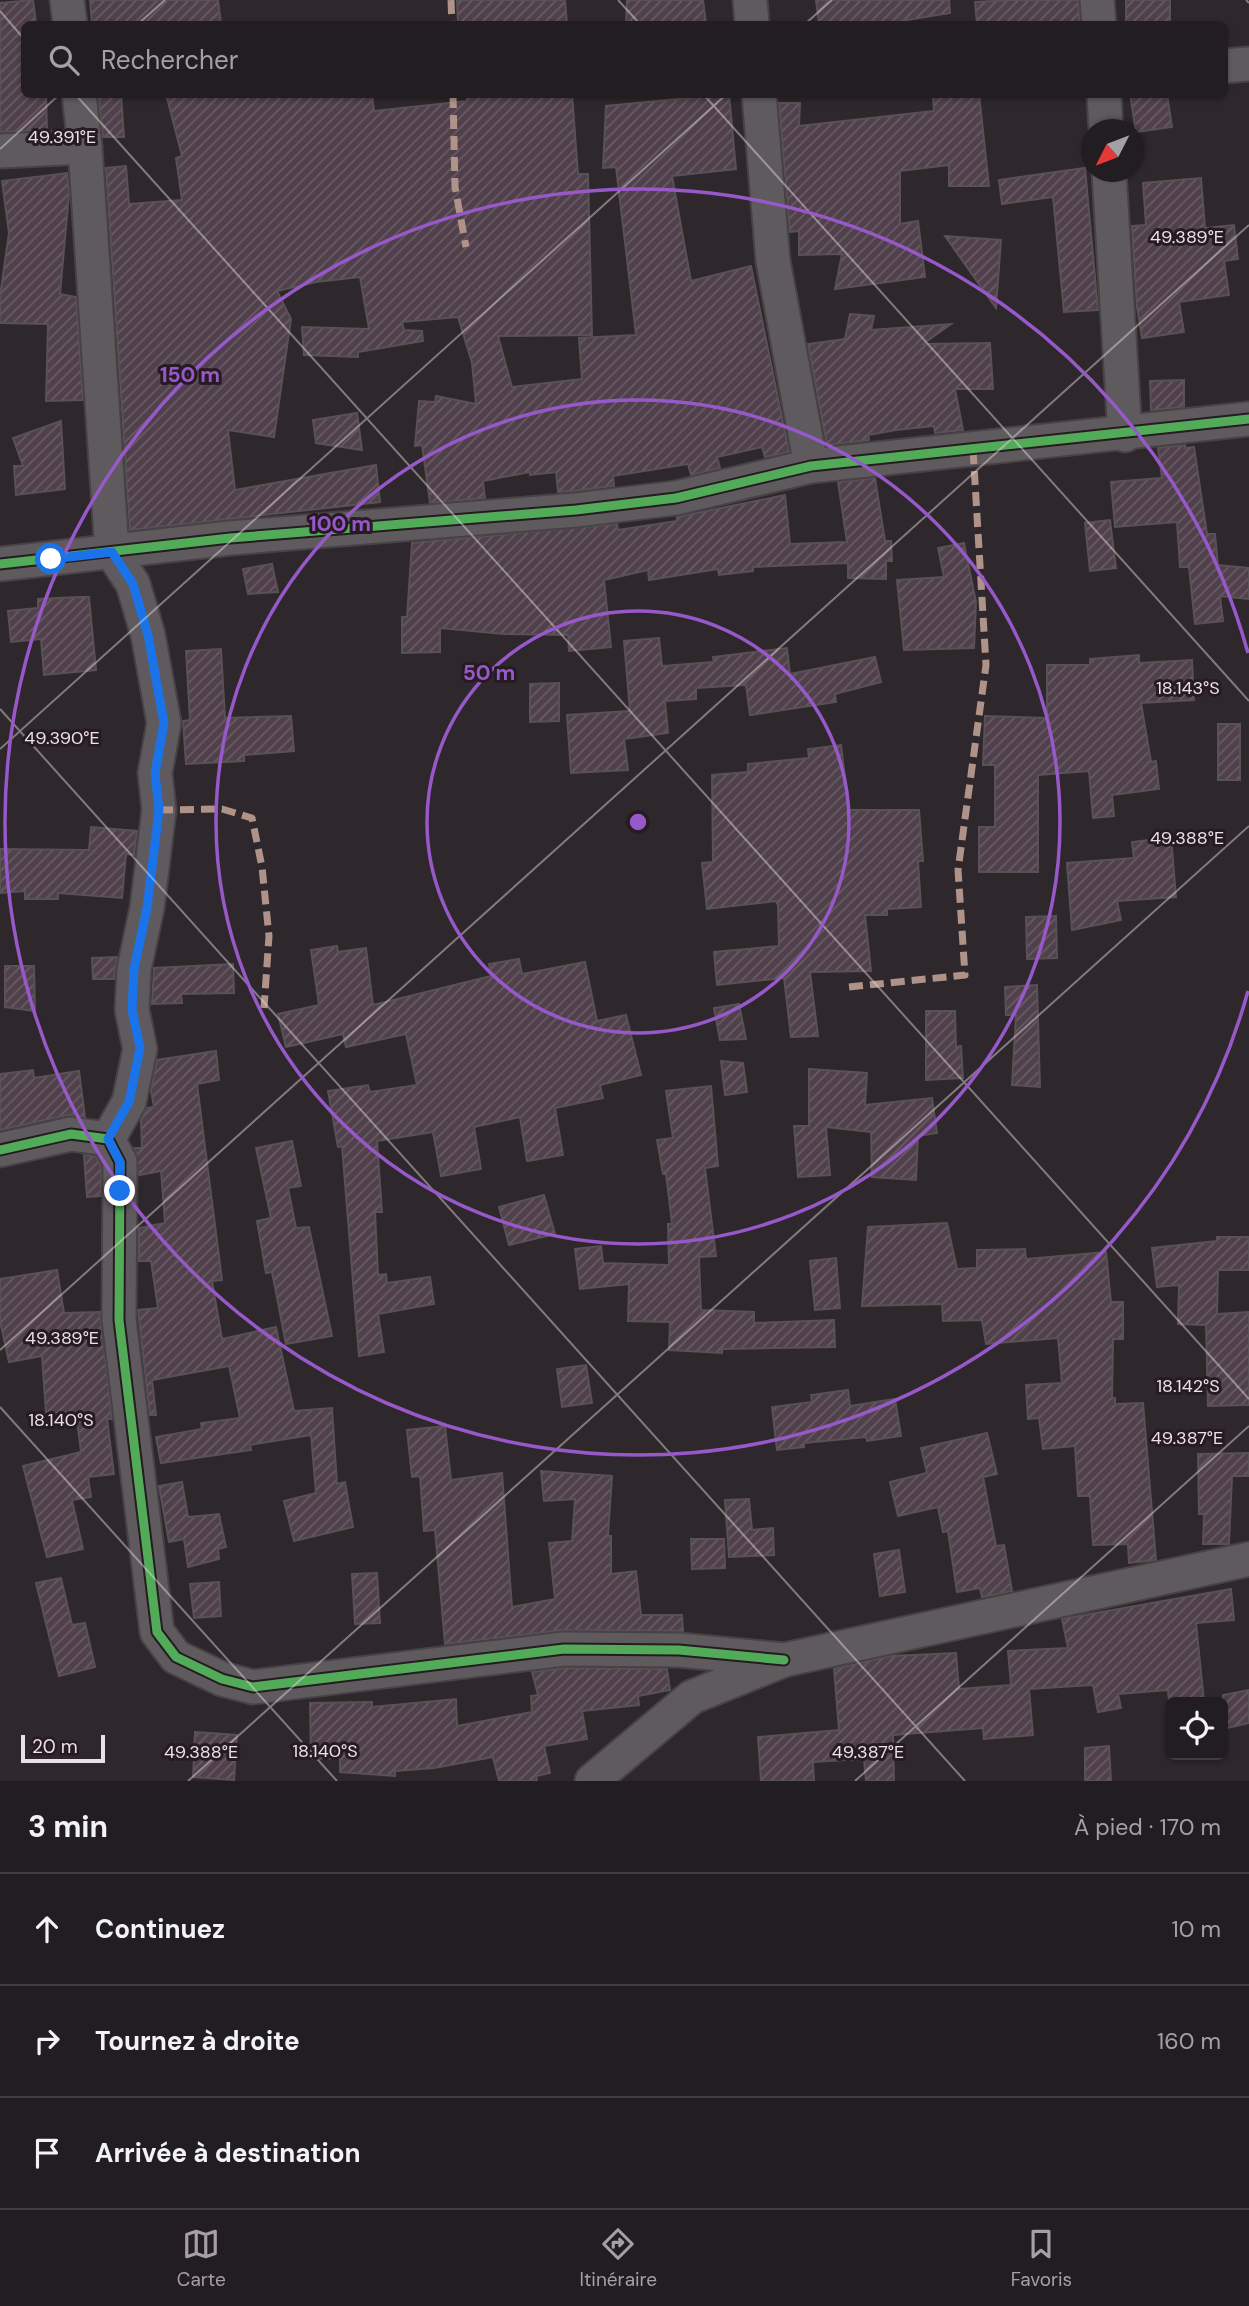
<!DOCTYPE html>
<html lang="fr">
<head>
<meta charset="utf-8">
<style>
	body { margin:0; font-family:"DM Sans",sans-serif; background:#2e2a2d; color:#f1f3f6 }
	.controls { position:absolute; right:21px; bottom:21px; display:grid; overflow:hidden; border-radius:10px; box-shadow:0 2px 5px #0004 }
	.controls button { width:63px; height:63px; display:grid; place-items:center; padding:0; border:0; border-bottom:2px solid #3f3b3e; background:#221d20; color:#f1f3f6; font:35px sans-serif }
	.compass { position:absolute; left:1081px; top:119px; width:63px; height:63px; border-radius:50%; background:#221d20; box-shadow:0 2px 5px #0004; rotate:228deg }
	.scale { position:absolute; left:21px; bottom:18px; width:84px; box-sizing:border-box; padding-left:7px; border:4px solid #eae0e6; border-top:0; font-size:19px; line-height:24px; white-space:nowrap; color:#eae0e6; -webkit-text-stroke:5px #271b22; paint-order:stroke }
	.stop { position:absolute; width:21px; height:21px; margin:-16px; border:5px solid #1a73e8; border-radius:50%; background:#fff }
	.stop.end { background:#1a73e8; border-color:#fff; box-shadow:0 2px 7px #0008 }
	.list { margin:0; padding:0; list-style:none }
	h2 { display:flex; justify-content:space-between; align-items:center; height:91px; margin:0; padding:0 28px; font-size:30px }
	h2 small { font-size:23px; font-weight:400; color:#a2a2a5 }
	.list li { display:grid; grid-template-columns:46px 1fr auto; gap:21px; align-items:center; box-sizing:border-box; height:112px; padding:0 28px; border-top:2px solid #3f3b3e }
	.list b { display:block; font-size:26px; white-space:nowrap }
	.list em { font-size:23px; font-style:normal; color:#a2a2a5 }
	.icon { flex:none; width:38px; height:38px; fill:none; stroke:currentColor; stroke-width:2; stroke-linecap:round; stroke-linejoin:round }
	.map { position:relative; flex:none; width:1249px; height:1781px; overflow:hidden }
	.search { position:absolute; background:#221d20; box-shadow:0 2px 5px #0004; left:21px; right:21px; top:21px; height:77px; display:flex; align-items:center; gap:18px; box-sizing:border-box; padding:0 24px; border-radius:10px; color:#a2a2a5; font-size:26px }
	.sheet { height:427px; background:#221d20 }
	nav { display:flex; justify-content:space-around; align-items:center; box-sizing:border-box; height:98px; border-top:2px solid #3f3b3e; background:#221d20; font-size:19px; color:#a2a2a5 }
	nav a { display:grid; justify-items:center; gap:4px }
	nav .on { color:#a89fa5 }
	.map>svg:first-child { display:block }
	.building { fill:url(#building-hatch); stroke:#585155; stroke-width:2 }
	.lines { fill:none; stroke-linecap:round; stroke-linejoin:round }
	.minor-casing { stroke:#484246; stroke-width:37 }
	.minor { stroke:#5f5a5d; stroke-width:33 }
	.quiet { stroke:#af9288; stroke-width:7; stroke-dasharray:14 7; stroke-linecap:butt }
	.cycleway-casing { stroke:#271b22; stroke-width:13 }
	.cycleway { stroke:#51ab58; stroke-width:9 }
	.route { stroke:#1a73e8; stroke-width:9 }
	.ticks { fill:none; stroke:#eae0e6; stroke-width:2; stroke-opacity:0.45 }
	.ring { fill:none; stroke:#9759c9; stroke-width:3.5 }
	.ticks-label { font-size:18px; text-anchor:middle; fill:#eae0e6; stroke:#271b22; stroke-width:6; stroke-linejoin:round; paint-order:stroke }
	.centre { fill:#9759c9; stroke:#271b22; stroke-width:3.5 }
	.ring-label { font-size:21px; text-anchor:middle; font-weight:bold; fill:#9759c9; stroke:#271b22; stroke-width:6; stroke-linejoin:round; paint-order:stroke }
</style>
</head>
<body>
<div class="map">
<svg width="1249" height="1781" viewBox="0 0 1249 1781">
	<defs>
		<pattern id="building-hatch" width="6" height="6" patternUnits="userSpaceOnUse" patternTransform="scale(1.75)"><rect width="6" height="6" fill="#50404b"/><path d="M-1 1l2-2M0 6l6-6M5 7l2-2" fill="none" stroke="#695b65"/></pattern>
	</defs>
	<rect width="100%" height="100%" fill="#2e272b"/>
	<g class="building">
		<polygon points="33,0 36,24 24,24 24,94 46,94 47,130 0,132 0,3"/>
		<polygon points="90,0 218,0 221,24 92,24"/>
		<polygon points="457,0 565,0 567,24 458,24"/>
		<polygon points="627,0 703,0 706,24 626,24"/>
		<polygon points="816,0 949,0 950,13 901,21 902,24 819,24"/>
		<polygon points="1012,0 1078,0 1080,24 977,24 975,2"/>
		<rect x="1126" y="0" width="44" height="24"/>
		<polygon points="98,94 121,94 124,137 103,137"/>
		<polygon points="166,94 372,94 374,111 467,101 467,97 492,94 572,94 578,174 588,174 592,335 498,336 512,387 582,379 579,338 636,335 616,167 603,168 606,106 729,94 736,169 672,176 691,281 751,266 789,452 765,457 762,447 717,457 720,468 691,475 688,464 613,476 614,486 574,491 558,492 556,472 530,475 530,472 483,481 485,498 430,503 422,445 415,446 419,401 435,402 436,396 476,404 472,363 458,317 402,322 404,330 422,331 423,341 358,352 358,357 304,355 302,327 369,329 360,277 316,282 277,291 291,319 274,437 228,430 235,490 376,465 380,502 130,530 106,168 126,166 129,204 182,200 176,158 182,156"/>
		<polygon points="979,94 989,186 949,186 949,165 900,171 900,224 918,221 925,277 835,289 842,254 799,255 799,231 790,232 779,103 800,103 799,126 934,111 933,96"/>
		<polygon points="1130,94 1167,94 1172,127 1136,132"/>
		<polygon points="1085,168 1098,310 1064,312 1053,197 1002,204 999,180"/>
		<polygon points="67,173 69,194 60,294 76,297 83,400 46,401 48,324 0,323 0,296 9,233 2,181"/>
		<polygon points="1201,178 1205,228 1234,225 1238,259 1224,261 1229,295 1179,302 1184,332 1142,338 1137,307 1132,226 1146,225 1143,183"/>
		<polygon points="945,236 1001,240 996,308 959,256"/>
		<polygon points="850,314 874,316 871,330 951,324 923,344 990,343 993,389 955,389 963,430 935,433 934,426 896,430 868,435 869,440 827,445 808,344 845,339"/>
		<polygon points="1184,380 1184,407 1151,410 1150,381"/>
		<polygon points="357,413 362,450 316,443 313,420"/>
		<polygon points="61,421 65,489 16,495 14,466 23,466 13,438"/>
		<polygon points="1185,445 1185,448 1194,447 1207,534 1215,534 1218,565 1249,568 1249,599 1220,596 1223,621 1195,624 1189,567 1180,567 1177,522 1115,527 1111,482 1162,478 1158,448"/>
		<polygon points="875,478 885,541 891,541 892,561 886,561 886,579 848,578 848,563 753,567 753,571 719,575 718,569 649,580 648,570 604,580 611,647 569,651 568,635 504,634 440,628 440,652 402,653 402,617 407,617 412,543 617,524 618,530 677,521 677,517 785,495 790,544 847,542 838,482"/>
		<polygon points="1110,520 1116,568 1090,571 1085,523"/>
		<polygon points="964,543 976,602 974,648 904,650 897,580 944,577 938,548"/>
		<polygon points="272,564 278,592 248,594 243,569"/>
		<polygon points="80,597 89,597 96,670 44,675 41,639 11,642 8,611 38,608 38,599"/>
		<polygon points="659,638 662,666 714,662 713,657 787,648 790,674 875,657 881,682 835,694 836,702 750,715 746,685 696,688 696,699 665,701 668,733 624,739 628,770 571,773 567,715 630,711 624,641"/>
		<polygon points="221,649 225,718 291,716 294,751 244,755 244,761 186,764 183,721 190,720 186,651"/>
		<polygon points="1139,655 1139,663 1192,660 1194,700 1141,703 1151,762 1156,761 1159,789 1112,795 1114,816 1093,818 1089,771 1038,775 1038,872 979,872 979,827 995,827 995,765 983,765 985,716 1047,718 1047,665 1090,665 1090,659"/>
		<polygon points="559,683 559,721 530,722 530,684"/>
		<rect x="1218" y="724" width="22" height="56"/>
		<polygon points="841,745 849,810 919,810 923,861 918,861 921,907 887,909 887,915 865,915 871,971 810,972 818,1036 791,1037 784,978 717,985 714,952 779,946 778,905 776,901 707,909 702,863 713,862 712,775 748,772 748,764 809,758 808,749"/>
		<polygon points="91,827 137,831 134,855 126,854 122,898 58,893 58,899 25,899 25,891 0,893 0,849 89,850"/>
		<polygon points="1171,837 1176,897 1117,901 1121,920 1072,930 1067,863 1134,858 1132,842"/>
		<polygon points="1056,916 1057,958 1027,959 1026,917"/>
		<polygon points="337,946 338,952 366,948 373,1005 491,976 489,964 519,959 522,974 585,962 597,1021 626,1015 641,1075 600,1085 603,1098 555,1108 563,1155 527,1161 520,1117 474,1127 481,1169 441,1176 433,1132 377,1141 382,1212 375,1212 378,1275 386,1274 387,1283 430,1277 434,1304 378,1314 384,1352 359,1356 342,1146 338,1147 328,1091 368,1085 370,1092 417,1085 406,1034 346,1047 343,1034 286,1047 278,1014 319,1005 311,950"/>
		<polygon points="117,957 114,979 93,979 92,958"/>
		<polygon points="233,964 234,993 181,994 182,1003 152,1004 154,968"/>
		<polygon points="5,966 34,966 35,1011 5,1007"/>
		<polygon points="1037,985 1040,1087 1012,1085 1016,1015 1006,1015 1005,987"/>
		<polygon points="739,1004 746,1039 720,1040 714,1008"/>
		<polygon points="926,1011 955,1011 956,1047 961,1046 963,1078 926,1080"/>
		<polygon points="216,1051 219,1080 197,1084 222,1280 212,1281 222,1339 276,1327 294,1411 332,1408 337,1484 345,1482 353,1527 294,1541 284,1501 316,1493 311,1435 250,1445 251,1450 161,1463 156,1437 202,1429 201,1423 240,1418 229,1366 152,1380 156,1415 150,1415 138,1310 158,1308 151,1261 139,1261 139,1228 165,1223 161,1171 139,1175 134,1148 142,1148 141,1120 147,1108 154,1107 151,1090 157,1060"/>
		<polygon points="721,1061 743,1063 747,1092 725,1095"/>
		<polygon points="809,1069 867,1073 865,1105 932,1098 937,1133 918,1136 916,1180 872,1177 871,1132 826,1127 830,1175 798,1177 794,1126 809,1126"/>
		<polygon points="33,1070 34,1078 79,1071 85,1117 67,1115 0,1130 0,1074"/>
		<polygon points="711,1086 718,1166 705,1168 716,1256 699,1257 701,1310 754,1312 754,1323 834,1320 835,1347 722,1349 722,1353 669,1350 670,1322 628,1321 629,1284 580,1289 575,1249 601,1246 603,1263 669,1265 668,1224 672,1224 666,1174 663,1174 657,1140 673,1138 666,1091"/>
		<polygon points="292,1141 301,1186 288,1188 296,1228 309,1227 332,1336 286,1344 272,1272 266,1273 257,1221 271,1218 256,1148"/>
		<polygon points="84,1155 96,1157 101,1167 101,1196 87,1197"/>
		<polygon points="544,1195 555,1234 509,1245 499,1207"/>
		<polygon points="947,1223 957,1269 977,1268 977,1250 1025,1249 1026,1259 1106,1252 1111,1302 1123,1302 1123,1339 1113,1339 1112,1398 1115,1398 1115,1404 1143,1403 1156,1560 1129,1563 1128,1544 1093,1545 1090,1496 1078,1496 1075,1446 1043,1449 1039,1418 1028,1419 1026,1385 1062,1383 1058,1338 986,1344 982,1320 943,1321 942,1304 862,1306 868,1227"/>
		<polygon points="1217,1237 1249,1237 1249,1270 1218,1270 1217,1314 1249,1312 1249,1405 1208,1406 1206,1325 1178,1324 1179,1285 1157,1287 1152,1248 1217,1241"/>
		<polygon points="836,1258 840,1308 815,1310 810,1261"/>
		<polygon points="57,1270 64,1313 100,1312 112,1419 107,1419 114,1474 88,1477 91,1497 72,1500 83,1549 47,1557 23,1466 81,1452 76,1412 46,1413 42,1356 9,1362 0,1321 0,1279"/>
		<polygon points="586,1365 592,1403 562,1407 557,1369"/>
		<polygon points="848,1390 850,1406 895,1399 901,1436 867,1441 866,1437 804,1443 804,1447 777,1450 772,1407 812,1402 811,1395"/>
		<polygon points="445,1426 451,1480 502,1473 512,1607 555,1599 549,1543 572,1541 575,1499 544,1501 541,1471 612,1476 608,1536 611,1536 611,1574 636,1571 641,1615 682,1615 683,1631 564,1630 445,1644 435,1530 424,1531 420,1476 412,1477 407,1430"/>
		<polygon points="987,1433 997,1474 983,1477 996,1546 1004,1545 1012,1591 982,1597 980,1588 957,1592 948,1531 943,1532 938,1507 898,1516 890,1482 927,1473 921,1448"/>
		<polygon points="1249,1453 1249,1476 1232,1476 1229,1544 1203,1544 1204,1514 1199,1514 1198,1454"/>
		<polygon points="182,1482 188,1517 219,1514 226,1547 218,1549 219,1559 188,1567 184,1539 169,1542 159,1486"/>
		<polygon points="749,1499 752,1530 773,1528 774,1555 729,1557 725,1500"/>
		<polygon points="691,1539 724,1539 725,1568 692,1569"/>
		<polygon points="899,1550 905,1592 880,1596 874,1554"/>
		<polygon points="377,1573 380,1623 355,1624 352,1574"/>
		<polygon points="61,1578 72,1625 85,1623 95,1667 59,1676 36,1583"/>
		<polygon points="219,1582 221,1616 194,1618 190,1584"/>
		<polygon points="1231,1589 1234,1620 1196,1623 1204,1702 1169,1702 1168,1690 1118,1694 1121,1708 1098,1712 1093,1685 1029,1689 1033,1735 984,1739 983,1728 893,1735 894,1781 866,1781 864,1759 813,1762 814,1781 761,1781 758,1737 839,1730 834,1669 891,1656 956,1653 959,1689 1011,1685 1008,1651 1068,1648 1062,1619"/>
		<polygon points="565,1668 667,1669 670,1690 638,1696 639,1705 582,1711 587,1739 544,1746 550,1773 536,1776 537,1781 499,1781 493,1757 434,1768 395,1771 395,1776 340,1772 340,1758 311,1759 310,1703 372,1702 372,1707 456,1699 457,1726 532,1712 531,1696 538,1695 532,1672"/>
		<polygon points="1249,1690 1249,1723 1223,1729 1223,1695"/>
		<polygon points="195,1732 237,1735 234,1780 193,1777"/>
		<polygon points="1109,1746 1111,1781 1085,1781 1085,1748"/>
	</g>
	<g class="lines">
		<defs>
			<g id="minor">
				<polyline points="67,0 70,24"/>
				<polyline points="750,0 752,24"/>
				<polyline points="1097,0 1099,24"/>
				<polyline points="1224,66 1249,64"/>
				<polyline points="79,94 85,147 112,552 133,584 148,635 164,723 155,773 159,810 147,908 134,969 132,1010 140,1049 129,1102 108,1139"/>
				<polyline points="759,94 773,261 811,466"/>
				<polyline points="1104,94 1106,130"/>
				<polyline points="0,151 85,147"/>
				<polyline points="1109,172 1125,435"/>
				<polyline points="0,564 230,538 576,510 676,498 811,466 1249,419"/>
				<polyline points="0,1150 71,1134 108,1139 120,1162 119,1320 157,1632 176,1657 222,1679 253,1687 564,1649 679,1650 784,1660"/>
				<polyline points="592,1781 692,1697 784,1660 1249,1559"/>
			</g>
		</defs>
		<use href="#minor" class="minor-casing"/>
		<use href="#minor" class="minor"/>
		<g class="quiet">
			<polyline points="451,0 452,24"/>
			<polyline points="453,94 455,187 466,247"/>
			<polyline points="159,810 222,809 252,818 262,867 269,936 264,1008"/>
			<polyline points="849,987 965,975 958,870 986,665 973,449"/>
		</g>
		<defs>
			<g id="cycleway">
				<polyline points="0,564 230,538 576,510 676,498 811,466 1249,419"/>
				<polyline points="0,1150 71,1134 108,1139 120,1162 119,1320 157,1632 176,1657 222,1679 253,1687 564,1649 679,1650 784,1660"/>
			</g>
		</defs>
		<use href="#cycleway" class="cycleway-casing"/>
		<use href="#cycleway" class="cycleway"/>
	</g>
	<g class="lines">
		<polyline class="route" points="51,559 112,552 133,584 148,635 164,723 155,773 159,810 147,908 134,969 132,1010 140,1048 129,1102 108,1139 120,1162 120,1191"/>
	</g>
	<path class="ticks" d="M618,0l22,24M1246,0l3,3M0,11l24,28M138,24l27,-24M805,24l27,-24M75,94l1174,1305M703,94l546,607M0,149l60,-55M0,709l965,1072M0,749l727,-655M0,1350l1249,-1125M0,1407l337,374M188,1781l1061,-955M855,1781l394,-355"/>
	<g class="ring">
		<circle cx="638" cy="822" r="211"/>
		<circle cx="638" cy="822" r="422"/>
		<path d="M1248 991A633 633 0 1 1 1248 653"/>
	</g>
	<g class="ticks-label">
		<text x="62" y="143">49.391°E</text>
		<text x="1187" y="243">49.389°E</text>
		<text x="1188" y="694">18.143°S</text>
		<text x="62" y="744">49.390°E</text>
		<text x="1187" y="844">49.388°E</text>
		<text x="62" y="1344">49.389°E</text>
		<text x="1188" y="1392">18.142°S</text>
		<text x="61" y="1426">18.140°S</text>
		<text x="1187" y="1444">49.387°E</text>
		<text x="325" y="1757">18.140°S</text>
		<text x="201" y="1758">49.388°E</text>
		<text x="868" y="1758">49.387°E</text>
	</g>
	<circle cx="638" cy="822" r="10" class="centre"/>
	<g class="ring-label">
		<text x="190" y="382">150 m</text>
		<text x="340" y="531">100 m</text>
		<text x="489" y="680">50 m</text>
	</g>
</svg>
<div class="controls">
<button><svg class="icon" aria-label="locate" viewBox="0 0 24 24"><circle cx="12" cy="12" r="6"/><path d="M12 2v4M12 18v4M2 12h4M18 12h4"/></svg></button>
</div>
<svg class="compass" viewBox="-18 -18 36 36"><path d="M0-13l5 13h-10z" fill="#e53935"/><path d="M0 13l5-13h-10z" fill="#a2a2a5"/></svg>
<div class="scale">20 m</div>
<div class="stop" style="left:51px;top:559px"></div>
<div class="stop end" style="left:120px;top:1191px"></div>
<div class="search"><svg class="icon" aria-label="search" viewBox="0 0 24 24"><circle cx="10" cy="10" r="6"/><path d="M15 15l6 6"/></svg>Rechercher</div>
</div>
<section class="sheet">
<h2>3 min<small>À pied · 170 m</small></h2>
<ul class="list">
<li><svg class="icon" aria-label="ahead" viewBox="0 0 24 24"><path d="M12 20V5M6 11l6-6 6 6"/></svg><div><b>Continuez</b></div><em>10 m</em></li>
<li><svg class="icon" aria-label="right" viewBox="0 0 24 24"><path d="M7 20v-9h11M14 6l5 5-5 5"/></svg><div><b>Tournez à droite</b></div><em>160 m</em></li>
<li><svg class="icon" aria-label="arrive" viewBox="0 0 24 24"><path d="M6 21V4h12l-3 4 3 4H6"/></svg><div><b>Arrivée à destination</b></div></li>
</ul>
</section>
<nav>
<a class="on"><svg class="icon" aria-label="map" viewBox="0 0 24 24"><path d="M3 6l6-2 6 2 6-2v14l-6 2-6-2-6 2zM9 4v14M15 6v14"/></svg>Carte</a>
<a><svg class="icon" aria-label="directions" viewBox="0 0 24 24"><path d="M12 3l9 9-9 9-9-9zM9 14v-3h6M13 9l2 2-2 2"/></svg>Itinéraire</a>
<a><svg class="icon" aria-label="saved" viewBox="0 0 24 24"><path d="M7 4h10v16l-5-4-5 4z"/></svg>Favoris</a>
</nav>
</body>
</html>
